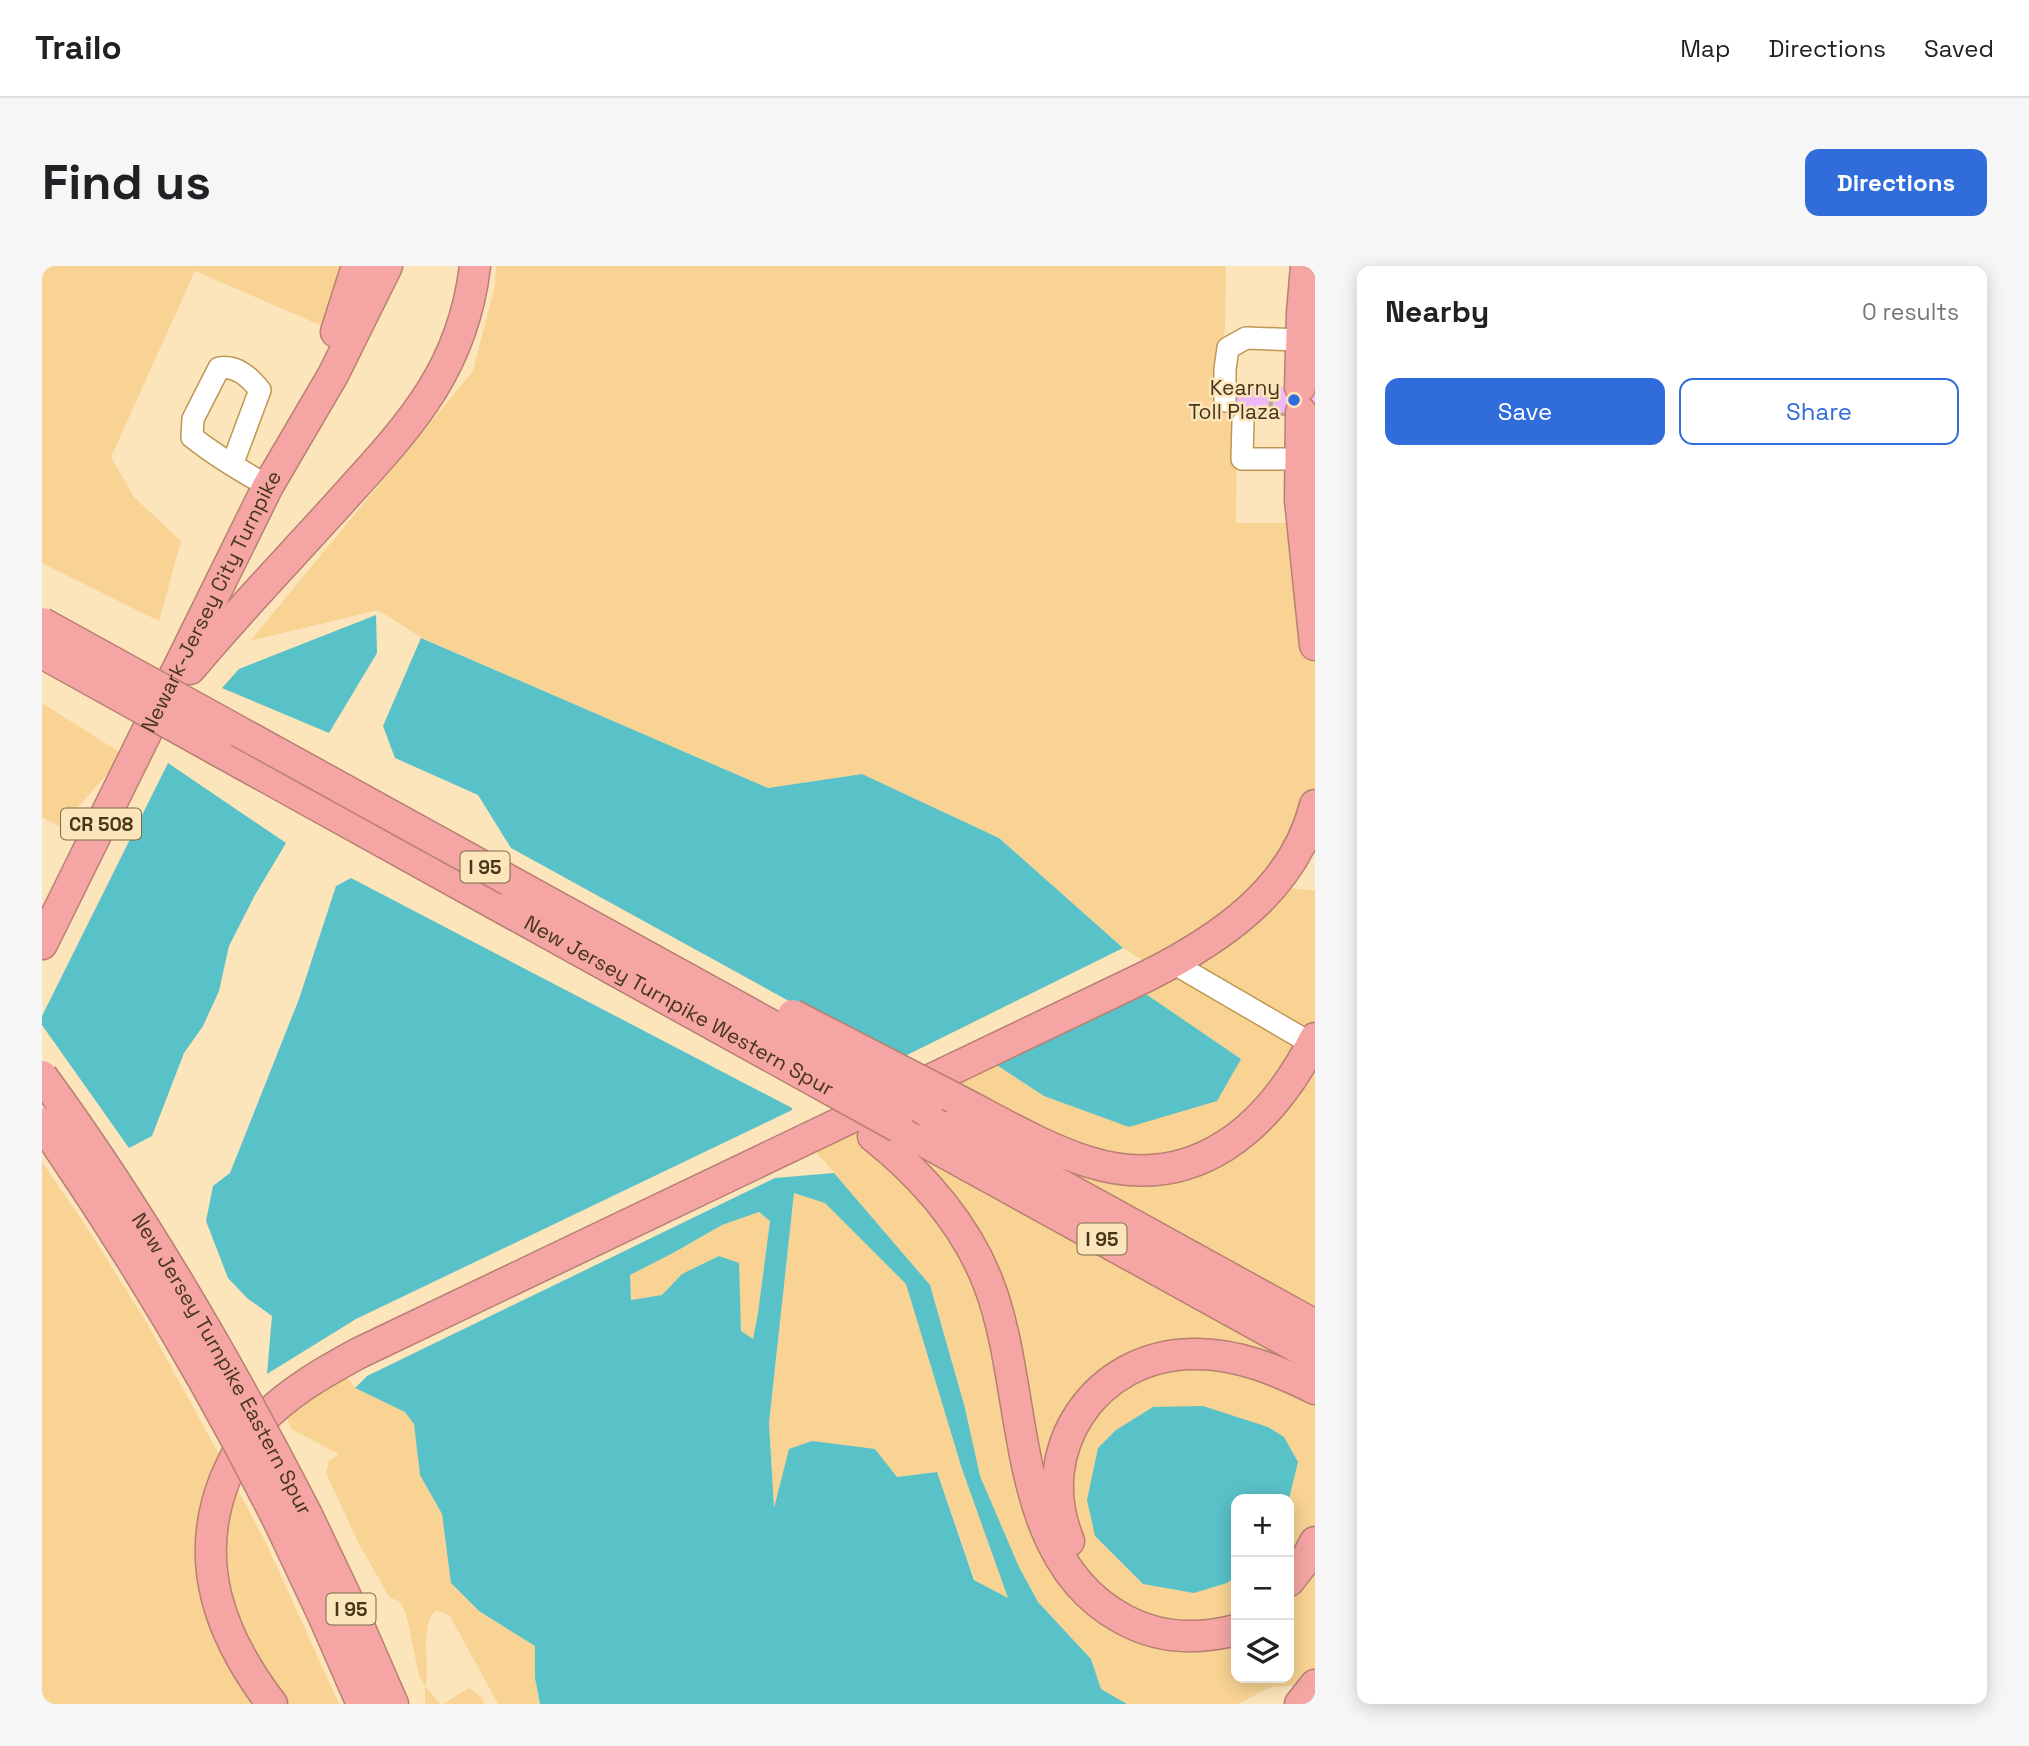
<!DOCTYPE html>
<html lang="en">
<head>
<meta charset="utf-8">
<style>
	body { margin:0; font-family:"Space Grotesk",sans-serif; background:#f6f6f6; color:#202124 }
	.controls { position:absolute; right:21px; bottom:21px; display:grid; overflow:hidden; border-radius:14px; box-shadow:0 4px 18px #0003 }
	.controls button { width:63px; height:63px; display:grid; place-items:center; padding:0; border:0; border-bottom:2px solid #e0e0e0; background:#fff; color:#202124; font:35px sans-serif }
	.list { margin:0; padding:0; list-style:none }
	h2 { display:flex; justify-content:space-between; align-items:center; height:91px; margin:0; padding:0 28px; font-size:30px }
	h2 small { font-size:23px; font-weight:400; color:#757577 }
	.actions { display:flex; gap:14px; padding:21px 28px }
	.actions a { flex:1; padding:16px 0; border:2px solid #306ddb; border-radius:14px; text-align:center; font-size:24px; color:#306ddb }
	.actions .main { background:#306ddb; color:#fff }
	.icon { flex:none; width:38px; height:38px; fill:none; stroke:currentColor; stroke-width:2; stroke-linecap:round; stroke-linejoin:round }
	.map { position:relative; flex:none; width:1273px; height:1438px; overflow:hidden; border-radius:14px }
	header { display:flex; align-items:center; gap:42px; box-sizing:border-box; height:98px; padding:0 35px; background:#fff; border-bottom:2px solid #e0e0e0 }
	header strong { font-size:33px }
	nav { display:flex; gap:38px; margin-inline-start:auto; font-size:24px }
	.intro { display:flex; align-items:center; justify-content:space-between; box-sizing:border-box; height:168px; padding:0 42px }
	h1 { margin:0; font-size:49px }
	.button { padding:18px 32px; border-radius:14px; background:#306ddb; color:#fff; font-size:24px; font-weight:700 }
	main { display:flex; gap:42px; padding:0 42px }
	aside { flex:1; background:#fff; border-radius:14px; box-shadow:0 4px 18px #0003 }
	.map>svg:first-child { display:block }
	.green { fill:#f8d393; fill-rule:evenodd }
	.water { fill:#59c2c9; fill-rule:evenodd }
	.building { fill:#edbaf7; filter:url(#shadow) }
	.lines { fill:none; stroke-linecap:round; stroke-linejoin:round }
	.minor-casing { stroke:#be9852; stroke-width:24 }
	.highway-casing { stroke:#b87f73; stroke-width:33 }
	.minor { stroke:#fff; stroke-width:21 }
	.highway { stroke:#f5a6a4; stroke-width:30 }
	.highway-bridge-casing { stroke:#b87f73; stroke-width:33; stroke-linecap:butt }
	.highway-bridge { stroke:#f5a6a4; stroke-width:30 }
	.poi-dot { fill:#306ddb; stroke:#fce4bb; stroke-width:2.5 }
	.labels { text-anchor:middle; stroke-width:5; stroke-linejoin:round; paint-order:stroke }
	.shield { fill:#fce4bb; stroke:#7d6b4a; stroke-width:2 }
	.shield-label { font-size:19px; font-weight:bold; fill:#473719 }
	.poi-label { font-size:21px; fill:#473719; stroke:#fce4bb; text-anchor:end }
	.street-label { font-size:21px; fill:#473719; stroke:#fce4bb }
</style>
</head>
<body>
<header>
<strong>Trailo</strong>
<nav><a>Map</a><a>Directions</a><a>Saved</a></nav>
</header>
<div class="intro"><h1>Find us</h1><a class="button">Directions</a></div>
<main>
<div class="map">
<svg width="1273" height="1438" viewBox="0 0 1273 1438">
	<defs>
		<filter id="shadow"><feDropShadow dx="5.5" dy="5.5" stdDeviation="0" flood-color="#0004"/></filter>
	</defs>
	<rect width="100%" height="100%" fill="#fce4bb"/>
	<g class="green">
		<polygon points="0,0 315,0 294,66 153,5 69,191 92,231 139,275 117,355 0,297"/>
		<path d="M454,0h730l-1,62 -6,34 -1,36 19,21 -1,104h66l13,122v160l-41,81 41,5v793l-44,3 -33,17h-111l-26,-15 -10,-30 -53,-57 -19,-35 -39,-91 -15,-68 -35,-123 -119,-139 184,-82 49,32 93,-108 21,-18 -35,-22 -124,-110 -137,-64 -94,14 -344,-149 -46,-29 -128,31 223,-270 22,-86zM1194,1233h53v179h-53z"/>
		<polygon points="0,437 82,489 18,561 0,551"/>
		<polygon points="0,896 46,963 106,1059 179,1192 163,1231 158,1320 171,1373 192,1410 213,1438 0,1438"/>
		<polygon points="752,927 783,936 864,1017 920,1203 967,1333 933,1314 895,1206 854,1211 833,1183 732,1245 727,1157"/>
		<polygon points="717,946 728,955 716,1047 711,1074 699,1065 640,1008 620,1029 589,1034 588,1009 631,987 680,959"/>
		<path d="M302,1107l11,15 50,24 9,12 6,51 22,39 9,69 28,28 56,35v32l5,26h-42l-48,-88 -13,-6c-19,12 -6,56 -12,76l15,18h-15v-18l-6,-10 -13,-63 -7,-12 -9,-3 -31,-54 -33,-71 3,-12 10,-7 -48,-25 -6,-16z"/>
		<polygon points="192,1217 224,1277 297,1438 241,1438 178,1323 181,1262"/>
		<polygon points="427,1422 440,1432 442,1438 401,1438"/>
	</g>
	<g class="water">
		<polygon points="334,349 335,387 287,467 180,422 197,403"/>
		<polygon points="379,372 726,522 820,508 957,572 1081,682 859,792 805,767 469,582 436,529 353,492 341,460"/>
		<polygon points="126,497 244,577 213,629 187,680 177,725 161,760 142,787 110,870 87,882 0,759 0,750"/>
		<polygon points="309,612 750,842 750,844 314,1053 225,1108 230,1050 205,1032 186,1012 164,955 171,920 188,907 257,733 294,620"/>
		<polygon points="1095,722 1199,793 1175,835 1087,861 1002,830 953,798"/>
		<path d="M792,907l96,112 35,123 15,68 39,91 19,35 53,57 10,30 26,15h-587l-5,-26v-32l-56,-35 -28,-28 -9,-69 -22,-39 -6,-51 -9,-12 -50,-24 12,-12 408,-198zM752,927l31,10 81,81 56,185 46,129 -34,-18 -37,-108 -40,5 -22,-28 -63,-8 -23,8 -15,59 -5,-85zM717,946l11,9 -12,92 -5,26 -12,-8 -2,-68 -20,-7 -37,18 -20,21 -31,5 -1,-25 43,-22 49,-28z"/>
		<polygon points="1161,1140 1226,1161 1242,1171 1256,1196 1247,1233 1194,1233 1194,1311 1185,1317 1152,1327 1101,1318 1053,1270 1045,1234 1056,1182 1074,1164 1111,1141"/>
	</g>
	<g class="building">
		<polygon points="1193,120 1227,120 1226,145 1192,145"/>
		<polygon points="1232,121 1273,122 1273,147 1231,146"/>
	</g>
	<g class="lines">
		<defs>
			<g id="minor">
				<polyline points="1183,135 1183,103 1186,82 1204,72 1259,74"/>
				<polyline points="1201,156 1200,193 1258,193"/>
				<path d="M190,199l28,-75c-11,-13 -23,-25 -41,-22l-26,51 -1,18c24,19 49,34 76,49"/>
				<polyline points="1131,697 1270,778"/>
			</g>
			<g id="highway">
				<polyline points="294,66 315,0"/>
				<polyline points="1258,121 1260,47 1264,0"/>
				<polyline points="1259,146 1258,234 1273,379"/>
				<path d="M148,403c46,-55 95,-106 143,-159 70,-78 129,-134 142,-244"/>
				<polyline points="175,484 462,643"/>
				<path id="s1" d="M0,678l226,-458 65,-111 54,-109"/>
				<path d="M912,832c43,22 89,50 135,64 106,33 181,-35 226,-124"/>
				<polyline points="885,845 1273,1059"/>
				<polyline points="856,861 1273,1091"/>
				<path d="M831,870c50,40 93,88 116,149 41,107 18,272 134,334 36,20 74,21 113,11"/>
				<polyline points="265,1249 306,1335 351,1438"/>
				<polyline points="240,1262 281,1349 320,1438"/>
				<path d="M1027,1275c-38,-91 26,-186 124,-187 43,-1 84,16 122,35"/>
				<polyline points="1247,1315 1264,1293 1273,1276"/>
				<path d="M230,1438c-52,-68 -80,-142 -47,-225 9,-20 18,-40 33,-55 29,-31 64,-51 101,-71l786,-376c74,-37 149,-87 170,-172"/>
				<polyline points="1258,1438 1273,1419"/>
			</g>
		</defs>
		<use href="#minor" class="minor-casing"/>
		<use href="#highway" class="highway-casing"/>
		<use href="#minor" class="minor"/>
		<use href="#highway" class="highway"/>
		<defs>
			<g id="highway-bridge">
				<polyline points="0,357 885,845"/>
				<polyline points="0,387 175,484"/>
				<path id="s2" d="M462,643l394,218"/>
				<polyline points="751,749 912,832"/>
				<path id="s3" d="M0,810c101,138 187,287 265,439"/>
				<path d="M0,857c89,129 170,264 240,405"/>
			</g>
		</defs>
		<use href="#highway-bridge" class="highway-bridge-casing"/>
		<use href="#highway-bridge" class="highway-bridge"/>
	</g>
	<circle class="poi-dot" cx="1252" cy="134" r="7"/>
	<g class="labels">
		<g class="shield">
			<rect x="19" y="542.5" width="80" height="31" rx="5"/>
			<rect x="418.5" y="585.5" width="49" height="31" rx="5"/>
			<rect x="1035.5" y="957.5" width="49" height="31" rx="5"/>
			<rect x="284.5" y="1327.5" width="49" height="31" rx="5"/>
		</g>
		<g class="shield-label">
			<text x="59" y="565">CR 508</text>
			<text x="443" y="608">I 95</text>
			<text x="1060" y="980">I 95</text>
			<text x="309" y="1350">I 95</text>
		</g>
		<g class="poi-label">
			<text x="1238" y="129">Kearny<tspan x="1238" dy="24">Toll Plaza</tspan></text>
		</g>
		<g class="street-label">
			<text dy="7" stroke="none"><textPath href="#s1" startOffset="382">Newark-Jersey City Turnpike</textPath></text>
			<text dy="7" stroke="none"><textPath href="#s2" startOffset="200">New Jersey Turnpike Western Spur</textPath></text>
			<text dy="7" stroke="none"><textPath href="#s3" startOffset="340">New Jersey Turnpike Eastern Spur</textPath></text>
		</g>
	</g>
</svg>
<div class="controls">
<button>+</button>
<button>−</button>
<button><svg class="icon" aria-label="layers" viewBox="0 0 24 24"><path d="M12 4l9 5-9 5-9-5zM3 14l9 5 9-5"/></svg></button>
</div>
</div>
<aside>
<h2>Nearby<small>0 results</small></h2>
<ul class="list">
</ul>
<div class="actions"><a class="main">Save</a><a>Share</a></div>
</aside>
</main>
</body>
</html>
